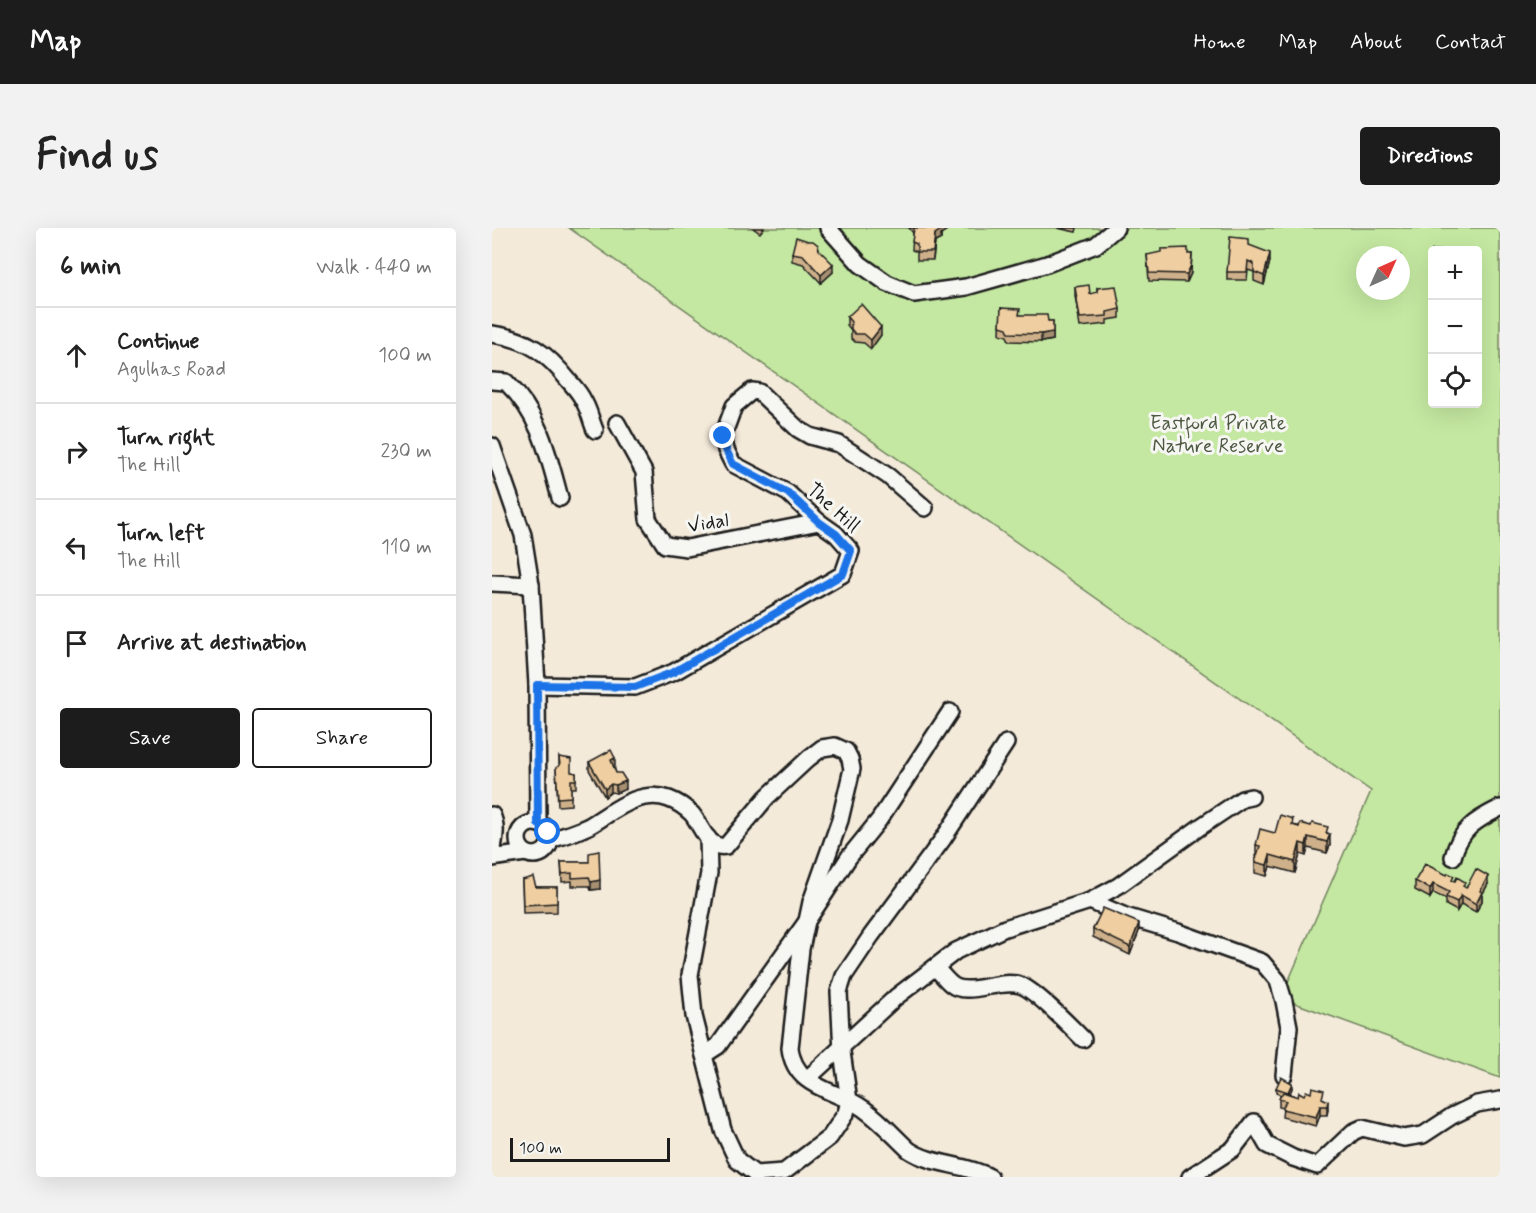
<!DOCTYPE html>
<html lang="en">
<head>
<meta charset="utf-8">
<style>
	body { margin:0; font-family:Mynerve,sans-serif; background:#f2f2f2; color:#222 }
	.controls { position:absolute; right:18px; top:18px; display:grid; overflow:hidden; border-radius:6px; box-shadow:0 6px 24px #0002 }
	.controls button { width:54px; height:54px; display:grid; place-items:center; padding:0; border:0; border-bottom:2px solid #e0e0e0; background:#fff; color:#222; font:30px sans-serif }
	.compass { position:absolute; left:864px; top:18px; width:54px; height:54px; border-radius:50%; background:#fff; box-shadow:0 6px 24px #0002; rotate:45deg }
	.scale { position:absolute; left:18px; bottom:15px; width:160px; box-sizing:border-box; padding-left:6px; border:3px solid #1c1c1c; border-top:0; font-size:16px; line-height:21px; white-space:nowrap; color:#1c1c1c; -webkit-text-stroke:4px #f6f6f2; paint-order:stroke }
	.stop { position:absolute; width:18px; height:18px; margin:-14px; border:4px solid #1a73e8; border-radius:50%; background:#fff }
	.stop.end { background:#1a73e8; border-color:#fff; box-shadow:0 2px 6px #0008 }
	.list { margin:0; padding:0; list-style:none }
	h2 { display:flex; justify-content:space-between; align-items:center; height:78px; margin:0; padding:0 24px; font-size:26px }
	h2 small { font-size:20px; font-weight:400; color:#767676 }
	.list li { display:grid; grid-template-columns:39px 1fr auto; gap:18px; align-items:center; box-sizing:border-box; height:96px; padding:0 24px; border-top:2px solid #e0e0e0 }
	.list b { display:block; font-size:22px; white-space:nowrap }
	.list p { margin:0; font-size:20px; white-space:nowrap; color:#767676 }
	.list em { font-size:20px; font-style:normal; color:#767676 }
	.actions { display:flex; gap:12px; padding:18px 24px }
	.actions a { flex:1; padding:14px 0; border:2px solid #1c1c1c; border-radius:6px; text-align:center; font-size:21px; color:#1c1c1c }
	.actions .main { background:#1c1c1c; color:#fff }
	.icon { flex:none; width:33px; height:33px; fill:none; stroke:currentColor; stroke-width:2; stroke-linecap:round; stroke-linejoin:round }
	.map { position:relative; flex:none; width:1008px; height:949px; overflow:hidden; border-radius:6px }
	header { display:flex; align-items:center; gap:36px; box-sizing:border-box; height:84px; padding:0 30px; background:#1c1c1c; color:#fff }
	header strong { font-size:28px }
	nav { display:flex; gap:33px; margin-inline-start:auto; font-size:21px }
	.intro { display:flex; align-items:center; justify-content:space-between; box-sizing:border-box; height:144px; padding:0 36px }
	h1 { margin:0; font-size:42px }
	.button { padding:15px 27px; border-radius:6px; background:#1c1c1c; color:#fff; font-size:21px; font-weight:700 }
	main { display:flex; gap:36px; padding:0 36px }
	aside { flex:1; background:#fff; border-radius:6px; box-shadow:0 6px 24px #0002 }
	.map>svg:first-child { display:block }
	.green { fill:#c4e8a1; stroke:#70825e; stroke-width:1.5; fill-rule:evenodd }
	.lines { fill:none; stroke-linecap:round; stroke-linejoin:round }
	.minor-casing { stroke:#1c1c1c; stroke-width:20 }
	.minor { stroke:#f6f6f2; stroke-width:15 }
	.wall { fill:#ceb18a; stroke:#1c1c1c; stroke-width:1.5 }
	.shaded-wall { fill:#a79071; stroke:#1c1c1c; stroke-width:1.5 }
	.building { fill:#efcea1; stroke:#1c1c1c; stroke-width:1.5 }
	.route { stroke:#1a73e8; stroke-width:8 }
	.labels { text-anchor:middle; stroke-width:6; stroke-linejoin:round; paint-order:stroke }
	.park-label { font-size:20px; fill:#4e5944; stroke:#f6f6f2 }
	.street-label { font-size:20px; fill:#1c1c1c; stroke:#f6f6f2 }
</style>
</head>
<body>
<header>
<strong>Map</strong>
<nav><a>Home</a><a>Map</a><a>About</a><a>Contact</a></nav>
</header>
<div class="intro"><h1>Find us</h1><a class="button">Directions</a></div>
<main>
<aside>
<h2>6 min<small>Walk · 440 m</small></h2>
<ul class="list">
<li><svg class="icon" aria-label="ahead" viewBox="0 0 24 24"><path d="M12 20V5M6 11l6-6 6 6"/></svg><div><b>Continue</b><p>Agulhas Road</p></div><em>100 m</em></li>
<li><svg class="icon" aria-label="right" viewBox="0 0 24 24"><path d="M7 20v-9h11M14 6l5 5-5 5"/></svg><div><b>Turn right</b><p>The Hill</p></div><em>230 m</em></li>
<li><svg class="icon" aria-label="left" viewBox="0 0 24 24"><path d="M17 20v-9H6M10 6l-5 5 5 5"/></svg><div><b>Turn left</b><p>The Hill</p></div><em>110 m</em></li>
<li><svg class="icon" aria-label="arrive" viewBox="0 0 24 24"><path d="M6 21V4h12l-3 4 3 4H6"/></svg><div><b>Arrive at destination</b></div></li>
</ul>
<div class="actions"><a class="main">Save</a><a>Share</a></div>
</aside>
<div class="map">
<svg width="1008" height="949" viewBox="0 0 1008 949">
	<rect width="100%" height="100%" fill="#f4eada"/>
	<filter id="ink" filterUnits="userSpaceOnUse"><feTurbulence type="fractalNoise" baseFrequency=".0167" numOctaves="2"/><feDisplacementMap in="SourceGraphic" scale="12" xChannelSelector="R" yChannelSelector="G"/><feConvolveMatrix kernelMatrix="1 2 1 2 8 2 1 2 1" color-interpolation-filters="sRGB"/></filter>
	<g filter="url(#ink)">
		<path class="green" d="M77,0h931v850l-219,-80 90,-207zM940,22h46v154h-46zM873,27h36v36h-36z"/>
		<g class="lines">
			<defs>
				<g id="minor">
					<polyline points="336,0 368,36 395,55 422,66 474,59 555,36 604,17 624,0"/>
					<path d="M0,106c36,5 55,19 77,47 5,6 11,12 14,19 6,9 8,21 12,30"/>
					<path d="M0,153l14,1c34,33 42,72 54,116"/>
					<polyline points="125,195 152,244 156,291 173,317 195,320 327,294"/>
					<polyline points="0,218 31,307 39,357 45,457 46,596"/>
					<polyline points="0,355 39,357"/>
					<polyline points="45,457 143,459 182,444 351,346 359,323 344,306 327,294 296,265 241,236 234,222 231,208 242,178 260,163 267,164 306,201 318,208 347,216 396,248 433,280"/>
					<path d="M0,587c6,11 2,27 0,39"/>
					<circle cx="42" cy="611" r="16"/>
					<polyline points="216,610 217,645 198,747 202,788 231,902 245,932 263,946 292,944 338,909 354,885 357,873 350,824 347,764 352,748 379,708 451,611 514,515"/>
					<path d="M58,612c14,-4 26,-8 39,-14 24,-14 50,-38 80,-27 8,3 16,8 23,15 9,11 16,36 34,32l41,-49 42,-39 13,-10 13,-2 11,5 4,8 2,10 -12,51 -29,82 -10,47 -11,99c5,42 47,41 74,61 17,12 30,27 45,41 24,16 55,13 81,27"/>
					<path d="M961,629c7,-28 23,-37 47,-49"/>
					<polyline points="0,630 33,625"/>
					<polyline points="598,673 633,688 686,704 770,734 786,753 792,773 797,799 792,847"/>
					<path d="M443,739c5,5 10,12 16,17 16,14 49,-6 69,1 14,4 51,42 63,54"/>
					<polyline points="212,827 226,818 243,794 315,693 357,629 387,592 458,484"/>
					<polyline points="315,851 404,769 464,723 513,700 598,673 626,658 708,599 750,571 759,569"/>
					<polyline points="698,949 741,921 762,894 775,917 801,930 825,938 861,904 870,900 912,910 931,907 960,888 985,876 1008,872"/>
				</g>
			</defs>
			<use href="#minor" class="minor-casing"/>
			<use href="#minor" class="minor"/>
		</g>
		<g class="wall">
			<polygon points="261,0 272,0 268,5"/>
			<polygon points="417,0 458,0 449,6 449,11 443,14 441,32 425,32 425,24 420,22 421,5"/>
			<polygon points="565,0 585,0 584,4"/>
			<polygon points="757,17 778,33 772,57 762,53 762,44 756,42 755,52 735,52 735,44"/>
			<polygon points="327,22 341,44 329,55 311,36 300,33 300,25"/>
			<polygon points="700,26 699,45 695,54 657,53 655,27"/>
			<polygon points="583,59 598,66 605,65 605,60 628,81 628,90 615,92 615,96 588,99 583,68"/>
			<polygon points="509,80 528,87 556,93 561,93 561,112 549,114 517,113 515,108 508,106"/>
			<polygon points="355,89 389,107 379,121 372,115 363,114 359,110 359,102 355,97"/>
			<polygon points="67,529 79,544 84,545 84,560 79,560 79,577 66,578 64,540 67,538"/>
			<polygon points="97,534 123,539 122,539 124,545 134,561 124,565 119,564 113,569 97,542"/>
			<polygon points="801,597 836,605 838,617 835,625 816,620 814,628 808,626 803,645 778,638 775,648 763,645 763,634 765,628 764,628 764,617 783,605"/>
			<polygon points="69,634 97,634 108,661 99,662 97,658 80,658 80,653 70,654"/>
			<polygon points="30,652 44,659 65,659 65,684 31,685"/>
			<polygon points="923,653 962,653 973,660 996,656 990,667 990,673 984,684 969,676 965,683 954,677 954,671 941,665 938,670 923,662"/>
			<polygon points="601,701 647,703 638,727 601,709"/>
			<polygon points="784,860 800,860 798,866 806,869 812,867 832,871 836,881 835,887 828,887 824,898 790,889 791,880 787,879 787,871 789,867 784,865"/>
		</g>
		<g class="shaded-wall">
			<polygon points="448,0 458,0 449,6 449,11 443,14 441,32 443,6"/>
			<polygon points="778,25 778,33 772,57 772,48"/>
			<polygon points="341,36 341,44 329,55 329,47"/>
			<polygon points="699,37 699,45 695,54 695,46"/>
			<polygon points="389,99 389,107 379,121 379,112"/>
			<polygon points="561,104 561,112 549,114 549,106"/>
			<polygon points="123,530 123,539 119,541 119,532"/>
			<polygon points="134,553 134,561 124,565 124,557"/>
			<polygon points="119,556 119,564 113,569 113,561"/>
			<polygon points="838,606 838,617 835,625 835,614"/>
			<polygon points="816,609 816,620 814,628 814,617"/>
			<polygon points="808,615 808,626 803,645 803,634"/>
			<polygon points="778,627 778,638 775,648 775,637"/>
			<polygon points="996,648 996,656 990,667 990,673 984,684 984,676 988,663"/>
			<polygon points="108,652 108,661 99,662 99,654"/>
			<polygon points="941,656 941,665 938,670 938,661"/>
			<polygon points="969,667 969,676 965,683 965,674"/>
			<polygon points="647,695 647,703 638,727 638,719"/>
			<polygon points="800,855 800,860 796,870 796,864"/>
			<polygon points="836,873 836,881 835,887 835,878"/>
			<polygon points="828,878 828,887 824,898 824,889"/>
		</g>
		<g class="building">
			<polygon points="422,0 448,0 449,2 443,6 441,24 425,24 425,16 420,14"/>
			<polygon points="304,9 316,13 321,13 326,17 327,22 341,36 329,47 311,27 300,25"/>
			<polygon points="738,9 757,11 757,17 778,25 772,48 762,44 762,36 756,33 755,44 735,44"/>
			<polygon points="696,20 696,26 700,26 699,37 695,46 657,45 655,27 669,24 669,21"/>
			<polygon points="597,57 598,66 606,64 605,60 624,58 628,81 615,84 615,88 588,90 583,59"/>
			<polygon points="369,76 389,99 379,112 372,106 363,106 359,101 359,94 355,89"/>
			<polygon points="509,80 528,81 527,87 555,87 556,93 561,93 561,104 549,106 517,105 515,100 508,98"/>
			<polygon points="119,522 123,530 119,532 124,545 129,545 134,553 124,557 119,556 113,561 97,534"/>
			<polygon points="67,529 79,531 79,544 84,545 84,552 79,552 79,569 66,570 64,540 68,537"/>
			<polygon points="788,587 801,591 800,597 807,599 808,595 819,598 820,595 836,599 834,605 838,606 835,614 816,609 814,617 808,615 803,634 778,627 775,637 763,634 768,618 764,617 768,601 783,605"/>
			<polygon points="107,623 108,652 99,654 97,649 80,650 80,645 70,646 69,634 97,634 97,625"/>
			<polygon points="933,636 955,647 956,645 962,648 960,652 963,653 965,649 973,654 971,658 974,660 984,641 996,648 988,663 990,664 984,676 969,667 965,674 954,669 957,664 941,656 938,661 923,653"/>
			<polygon points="41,649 44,659 65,659 65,675 31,677 30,652"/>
			<polygon points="611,680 647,695 638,719 601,701"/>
			<polygon points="789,849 800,855 796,864 784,860"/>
			<polygon points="820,859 832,862 830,870 836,873 835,878 828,878 824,889 790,881 794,873 787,871 791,864 806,869 807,864 812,867 814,863 819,865"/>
		</g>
	</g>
	<g class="lines" filter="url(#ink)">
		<polyline class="route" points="56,604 46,596 45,457 143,459 182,444 351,346 359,323 344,306 327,294 296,265 241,236 234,222 231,208"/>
	</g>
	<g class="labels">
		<g class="park-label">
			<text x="726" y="201">Eastford Private<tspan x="726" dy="23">Nature Reserve</tspan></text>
		</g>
		<g class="street-label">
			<text transform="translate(342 279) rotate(42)" y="7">The Hill</text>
			<text transform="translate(216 294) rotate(-9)" y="7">Vidal</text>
		</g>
	</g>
</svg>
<div class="controls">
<button>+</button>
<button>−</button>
<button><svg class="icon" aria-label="locate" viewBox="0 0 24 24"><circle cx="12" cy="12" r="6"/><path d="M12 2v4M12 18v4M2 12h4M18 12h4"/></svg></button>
</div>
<svg class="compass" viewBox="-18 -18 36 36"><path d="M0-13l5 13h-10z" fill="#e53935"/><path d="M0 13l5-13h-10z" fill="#767676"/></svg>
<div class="scale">100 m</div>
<div class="stop" style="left:56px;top:604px"></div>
<div class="stop end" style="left:231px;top:208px"></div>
</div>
</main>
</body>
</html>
